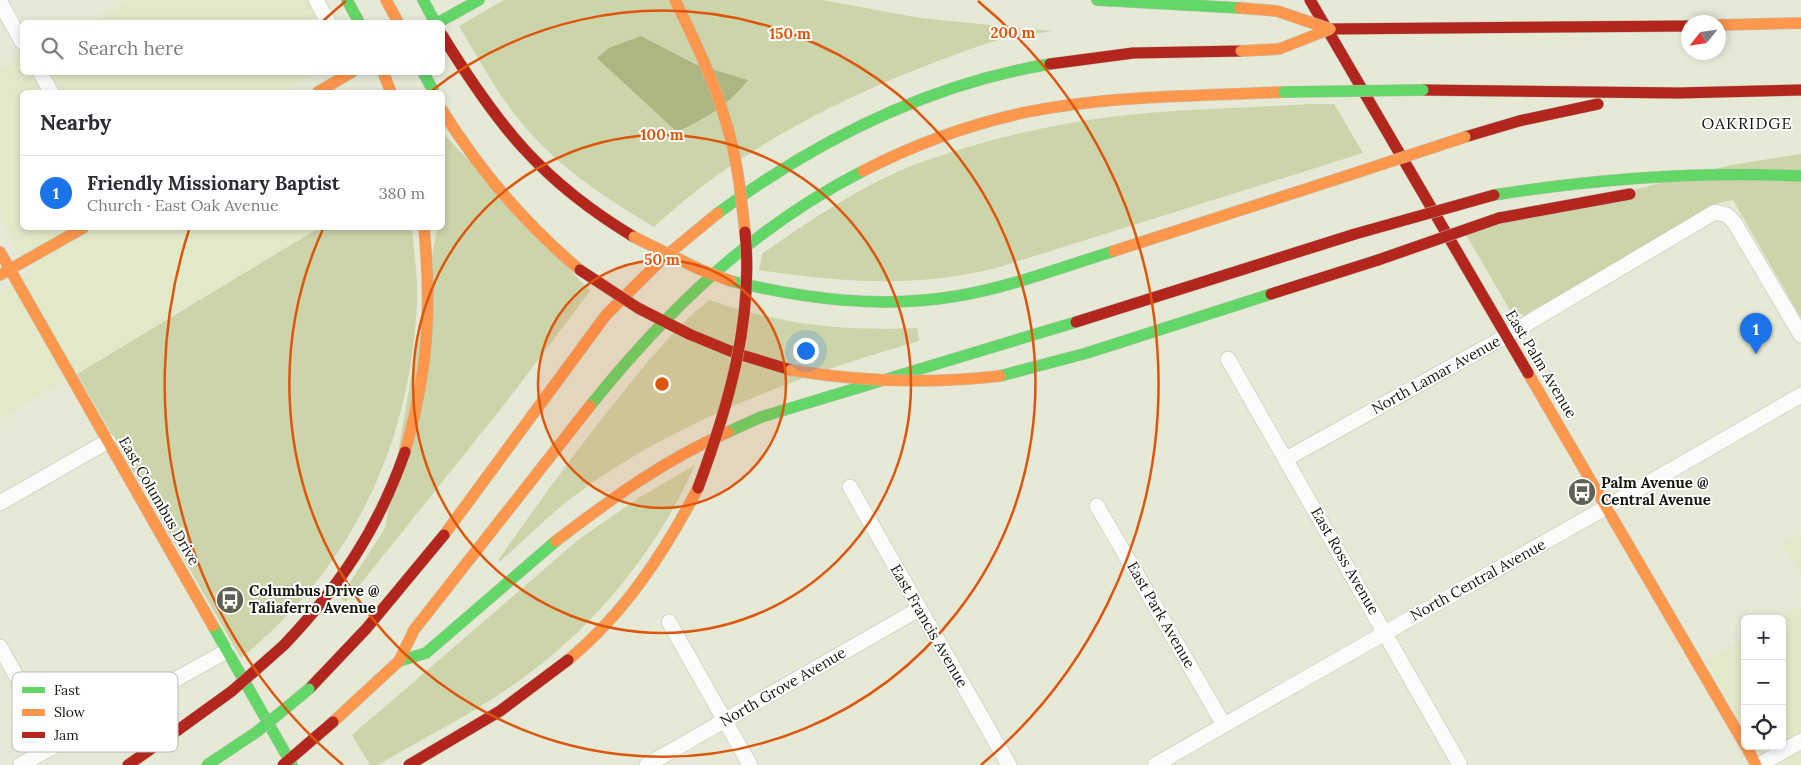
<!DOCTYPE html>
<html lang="en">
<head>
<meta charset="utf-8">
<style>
	body { margin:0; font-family:Lora,serif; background:#f7f7f7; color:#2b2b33 }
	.controls { position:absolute; right:15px; bottom:15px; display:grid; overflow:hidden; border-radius:8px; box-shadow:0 2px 8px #0003 }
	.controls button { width:45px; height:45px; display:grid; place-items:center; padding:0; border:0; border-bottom:1px solid #e1e1e2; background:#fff; color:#2b2b33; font:25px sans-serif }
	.compass { position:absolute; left:1681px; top:15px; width:45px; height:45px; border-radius:50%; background:#fff; box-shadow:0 2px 8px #0003; rotate:240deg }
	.you { position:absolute; left:805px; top:350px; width:18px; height:18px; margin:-12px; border:4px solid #fff; border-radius:50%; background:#1a73e8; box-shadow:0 0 0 8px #1a73e833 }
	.badge { display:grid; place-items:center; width:32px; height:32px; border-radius:50%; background:#1a73e8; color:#fff; font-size:16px; font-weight:700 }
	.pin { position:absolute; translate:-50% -41px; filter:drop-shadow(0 1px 2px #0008) }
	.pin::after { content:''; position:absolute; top:26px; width:18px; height:15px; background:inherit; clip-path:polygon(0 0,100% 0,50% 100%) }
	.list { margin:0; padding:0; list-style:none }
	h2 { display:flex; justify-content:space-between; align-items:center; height:65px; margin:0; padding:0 20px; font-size:21px }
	h2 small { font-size:16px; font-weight:400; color:#7c7c81 }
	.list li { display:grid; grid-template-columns:32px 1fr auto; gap:15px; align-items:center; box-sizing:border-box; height:75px; padding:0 20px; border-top:1px solid #e1e1e2 }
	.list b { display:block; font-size:19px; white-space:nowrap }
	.list p { margin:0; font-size:16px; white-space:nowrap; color:#7c7c81 }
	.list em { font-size:16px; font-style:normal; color:#7c7c81 }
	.icon { flex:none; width:28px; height:28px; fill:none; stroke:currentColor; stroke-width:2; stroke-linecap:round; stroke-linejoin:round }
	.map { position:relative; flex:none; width:1801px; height:765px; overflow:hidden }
	.search { position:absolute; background:#fff; box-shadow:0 2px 8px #0003; left:20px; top:20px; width:425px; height:55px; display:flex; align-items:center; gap:12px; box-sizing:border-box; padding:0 18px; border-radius:8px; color:#7c7c81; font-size:19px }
	.panel { position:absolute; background:#fff; box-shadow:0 2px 8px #0003; left:20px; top:90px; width:425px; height:140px; border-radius:8px }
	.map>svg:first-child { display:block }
	.built { fill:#e2e9c9 }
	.green { fill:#ccd4aa; fill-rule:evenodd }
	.water { fill:#acb681 }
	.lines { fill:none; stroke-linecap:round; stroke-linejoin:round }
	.street-casing { stroke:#bec1b2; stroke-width:16 }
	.fast-casing { stroke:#bec1b2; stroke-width:12 }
	.slow-casing { stroke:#bec1b2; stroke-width:12 }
	.jam-casing { stroke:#bec1b2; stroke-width:12 }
	.street { stroke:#fbfcf9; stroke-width:15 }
	.fast { stroke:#63d668; stroke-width:11 }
	.slow { stroke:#ff974d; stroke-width:11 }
	.jam { stroke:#b3261e; stroke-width:11 }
	.fast-bridge-casing { stroke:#bec1b2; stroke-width:12; stroke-linecap:butt }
	.slow-bridge-casing { stroke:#bec1b2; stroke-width:12; stroke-linecap:butt }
	.jam-bridge-casing { stroke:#bec1b2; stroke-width:12; stroke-linecap:butt }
	.fast-bridge { stroke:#63d668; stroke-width:11 }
	.slow-bridge { stroke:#ff974d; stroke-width:11 }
	.jam-bridge { stroke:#b3261e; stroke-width:11 }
	.ring { fill:none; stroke:#de560c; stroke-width:2.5 }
	.labels { text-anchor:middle; stroke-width:4; stroke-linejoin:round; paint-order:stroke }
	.street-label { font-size:15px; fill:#17190d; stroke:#fff }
	.poi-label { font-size:15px; font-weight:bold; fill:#17190d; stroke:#fff; text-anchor:start }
	.neighbourhood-label { font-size:16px; letter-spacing:1px; fill:#17190d; stroke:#fff }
	.key { fill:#fff; stroke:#b9bab6; stroke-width:1 }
	.key-label { font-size:14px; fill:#17190d }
	.centre { fill:#de560c; stroke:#fff; stroke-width:2.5 }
	.ring-label { font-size:15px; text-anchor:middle; font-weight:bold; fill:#de560c; stroke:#fff; stroke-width:4; stroke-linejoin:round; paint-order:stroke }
</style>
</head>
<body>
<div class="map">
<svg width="1801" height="765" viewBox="0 0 1801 765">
	<rect width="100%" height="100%" fill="#e5e9d6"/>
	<g class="built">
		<polygon points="129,0 311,0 323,22 91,22"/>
		<polygon points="22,57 22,72 31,73 42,92 22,92 22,228 318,228 0,419 0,292 31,274 0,218 0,71"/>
		<polygon points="50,73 315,73 282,92 61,92"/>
		<polygon points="1801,533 1801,574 1782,544"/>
		<polygon points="1801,606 1801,765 1763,765 1753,746 1782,746 1782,619 1778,619"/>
		<polygon points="1745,638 1745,731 1707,660"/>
	</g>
	<g class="green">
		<path d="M504,0h318l98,18 132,13c-17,3 -36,5 -53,9 -20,5 -41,14 -61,21 -101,38 -204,91 -284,166 -50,-30 -101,-63 -137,-110 -21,-26 -40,-61 -58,-91zM641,36l54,28 53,16 -71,52 -47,-92z"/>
		<path d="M1311,104h23l29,49 -370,116c-84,19 -150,13 -234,1l3,-16c48,-34 102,-70 157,-91 62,-22 127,-38 191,-46 67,-8 135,-9 201,-13z"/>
		<polygon points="443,133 590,291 507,401 346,602 340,598 385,528 437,228 442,228"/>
		<polygon points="1801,154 1801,318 1733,200 1719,203 1525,315 1511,312 1465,233 1731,165"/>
		<path d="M319,228h93c2,24 6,50 5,75 -7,143 -65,264 -176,355l-164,-284z"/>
		<path d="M709,300c75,25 129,31 208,28l2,13c-120,34 -265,88 -361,168 -20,17 -39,36 -59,53v-3c38,-54 76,-107 117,-158 29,-36 57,-72 93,-101z"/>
		<path d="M695,465c-38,87 -105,167 -183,221 -42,29 -90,53 -134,79h-8l-18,-30 226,-195 62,-43z"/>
	</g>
	<path class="water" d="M641,36l54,28 53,16c-18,24 -44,39 -71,52l-80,-74 12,-10z"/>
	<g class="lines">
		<defs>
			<g id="street">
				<polyline points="316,0 328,22"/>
				<polyline points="0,2 22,42"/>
				<polyline points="40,72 51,92"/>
				<polyline points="1228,359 1460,765"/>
				<polyline points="1286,459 1506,336 1715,212 1727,215 1734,222 1801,335"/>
				<polyline points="850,487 1009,765"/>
				<polyline points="0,503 108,441"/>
				<polyline points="1097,506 1224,725"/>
				<polyline points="669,622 750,765"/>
				<polyline points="0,647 55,745"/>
				<polyline points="20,765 227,651"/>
				<polyline points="647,765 919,609"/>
				<path d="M1155,765c215,-125 432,-245 646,-370"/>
				<polyline points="1759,765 1801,741"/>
			</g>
			<g id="fast">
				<polyline points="347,0 359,22"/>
				<polyline points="423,0 435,22"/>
				<polyline points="1097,0 1240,8"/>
				<polyline points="439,22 479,0"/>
				<polyline points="423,72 434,92"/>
				<path d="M1494,195c102,-16 204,-24 307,-19"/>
				<path d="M718,213c98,-72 210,-129 332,-149"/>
				<path d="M731,281c74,18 150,28 226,15 54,-9 105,-29 157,-45"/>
				<polyline points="1000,376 1087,353 1271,294"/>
				<path d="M590,406c77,-96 163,-179 273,-235"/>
				<polyline points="728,432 761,417 1076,322"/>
				<polyline points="213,626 292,765"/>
				<polyline points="399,661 426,653 556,541"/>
			</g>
			<g id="slow">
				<polyline points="386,0 398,22"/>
				<polyline points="1718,25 1801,23"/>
				<polyline points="383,72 391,92"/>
				<polyline points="318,92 352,72"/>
				<path d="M442,110c38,61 83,114 138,160"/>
				<path d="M863,171c52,-27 108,-47 164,-59 84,-17 172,-16 257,-20"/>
				<polyline points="1114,251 1334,180"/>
				<polyline points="0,252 213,626"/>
				<polyline points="0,275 83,228"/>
				<polyline points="1528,373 1745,745"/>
				<path d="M405,452c23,-81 27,-140 19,-224"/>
				<polyline points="444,535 606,315 661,260 718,213"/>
				<path d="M556,541c55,-42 108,-81 172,-109"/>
				<path d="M568,660c57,-47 96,-107 130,-172"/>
				<polyline points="333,722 399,661 414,630 590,406"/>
				<polyline points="1746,746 1756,765"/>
			</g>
			<g id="jam">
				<polyline points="1310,0 1528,373"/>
				<polyline points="1330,29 1688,26"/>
				<path d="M442,35c56,91 99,146 192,202"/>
				<polyline points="1050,64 1133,53 1241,51"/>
				<polyline points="1423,90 1679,93 1801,90"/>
				<polyline points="1465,137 1519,121 1598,104"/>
				<polyline points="1499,218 1630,194"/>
				<polyline points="1271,294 1378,260"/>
				<polyline points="1076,322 1355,234"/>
				<polyline points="689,334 735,353 791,370"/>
				<path d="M284,645c56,-59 94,-116 121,-193"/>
				<polyline points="309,689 366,629 444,535"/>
				<polyline points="128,765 178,730"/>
				<polyline points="409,765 500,711 568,660"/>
			</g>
		</defs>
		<use href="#street" class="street-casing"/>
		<use href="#fast" class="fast-casing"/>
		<use href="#slow" class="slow-casing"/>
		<use href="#jam" class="jam-casing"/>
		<use href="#street" class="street"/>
		<use href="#fast" class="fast"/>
		<use href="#slow" class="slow"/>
		<use href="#jam" class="jam"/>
		<defs>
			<g id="fast-bridge">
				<polyline points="1284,92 1423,90"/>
				<polyline points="207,765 258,731 309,689"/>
			</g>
			<g id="slow-bridge">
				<path d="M675,0c19,39 38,78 50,119 12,37 16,75 20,113"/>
				<polyline points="1240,8 1277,11 1330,29"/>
				<polyline points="1241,51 1279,49 1330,29"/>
				<polyline points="1334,180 1465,137"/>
				<polyline points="634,237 699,269 731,281"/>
				<path d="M791,370c70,12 138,14 209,6"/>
			</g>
			<g id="jam-bridge">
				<polyline points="1355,234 1494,195"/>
				<polyline points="1378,260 1499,218"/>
				<polyline points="580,270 638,308 689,334"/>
				<path d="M698,488c30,-81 56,-168 47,-256"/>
				<polyline points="178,730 232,691 284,645"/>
				<polyline points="283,765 333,722"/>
			</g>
		</defs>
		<use href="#fast-bridge" class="fast-bridge-casing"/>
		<use href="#slow-bridge" class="slow-bridge-casing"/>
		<use href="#jam-bridge" class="jam-bridge-casing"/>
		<use href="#fast-bridge" class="fast-bridge"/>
		<use href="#slow-bridge" class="slow-bridge"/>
		<use href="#jam-bridge" class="jam-bridge"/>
	</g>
	<circle cx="662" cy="384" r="124" fill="#de560c" fill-opacity=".12"/>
	<g class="ring">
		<circle cx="662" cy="384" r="124"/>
		<circle cx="662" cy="384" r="249"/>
		<path d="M430 92A373 373 0 1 1 323 229"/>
		<path d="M343 765A497 497 0 0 1 189 230M323 21A497 497 0 0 1 346 1M978 1A497 497 0 0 1 981 765"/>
	</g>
	<defs>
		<symbol id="bus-disc" viewBox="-11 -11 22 22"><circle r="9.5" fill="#5f6253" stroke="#fff"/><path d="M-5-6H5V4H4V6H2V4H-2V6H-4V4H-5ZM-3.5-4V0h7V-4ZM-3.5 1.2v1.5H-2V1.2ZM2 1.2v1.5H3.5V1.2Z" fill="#fff"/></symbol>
	</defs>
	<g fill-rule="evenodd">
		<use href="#bus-disc" x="1566" y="476" width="32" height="32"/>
		<use href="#bus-disc" x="214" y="584" width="32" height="32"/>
	</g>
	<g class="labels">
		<g class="street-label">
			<text transform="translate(1541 364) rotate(59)" y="5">East Palm Avenue</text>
			<text transform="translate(1436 375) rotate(-29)" y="5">North Lamar Avenue</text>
			<text transform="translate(159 501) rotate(60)" y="5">East Columbus Drive</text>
			<text transform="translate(1345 561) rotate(60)" y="5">East Ross Avenue</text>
			<text transform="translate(1478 580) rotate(-29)" y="5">North Central Avenue</text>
			<text transform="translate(1161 615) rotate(60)" y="5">East Park Avenue</text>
			<text transform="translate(929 626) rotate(60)" y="5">East Francis Avenue</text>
			<text transform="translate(783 687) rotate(-30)" y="5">North Grove Avenue</text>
		</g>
		<g class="poi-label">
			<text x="1601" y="488">Palm Avenue @<tspan x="1601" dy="17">Central Avenue</tspan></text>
			<text x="249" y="596">Columbus Drive @<tspan x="249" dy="17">Taliaferro Avenue</tspan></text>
		</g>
		<g class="neighbourhood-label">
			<text x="1747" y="129">OAKRIDGE</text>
		</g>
	</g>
	<rect x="12" y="672" width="166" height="80" rx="8" class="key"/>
	<rect x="22" y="687" width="23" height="6" fill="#63d668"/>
	<rect x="22" y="709" width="23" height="7" fill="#ff974d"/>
	<rect x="22" y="732" width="23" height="6" fill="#b3261e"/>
	<g class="key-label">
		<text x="54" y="695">Fast</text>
		<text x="54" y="717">Slow</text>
		<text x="54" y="740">Jam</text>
	</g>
	<circle cx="662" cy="384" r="8" class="centre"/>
	<g class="ring-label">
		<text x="1013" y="38">200 m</text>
		<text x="790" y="39">150 m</text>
		<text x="662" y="140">100 m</text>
		<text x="662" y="265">50 m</text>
	</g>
</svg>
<div class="controls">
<button>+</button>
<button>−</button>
<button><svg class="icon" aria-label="locate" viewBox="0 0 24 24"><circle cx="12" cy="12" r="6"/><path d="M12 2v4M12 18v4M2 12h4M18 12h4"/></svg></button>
</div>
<svg class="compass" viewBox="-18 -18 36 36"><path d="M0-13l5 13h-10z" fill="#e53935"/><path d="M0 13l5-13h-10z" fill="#7c7c81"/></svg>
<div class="you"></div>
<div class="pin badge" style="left:1756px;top:354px">1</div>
<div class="search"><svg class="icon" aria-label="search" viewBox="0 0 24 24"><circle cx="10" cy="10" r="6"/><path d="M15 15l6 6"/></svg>Search here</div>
<section class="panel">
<h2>Nearby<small></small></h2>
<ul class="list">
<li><span class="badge">1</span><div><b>Friendly Missionary Baptist</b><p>Church · East Oak Avenue</p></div><em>380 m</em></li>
</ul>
</section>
</div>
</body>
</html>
